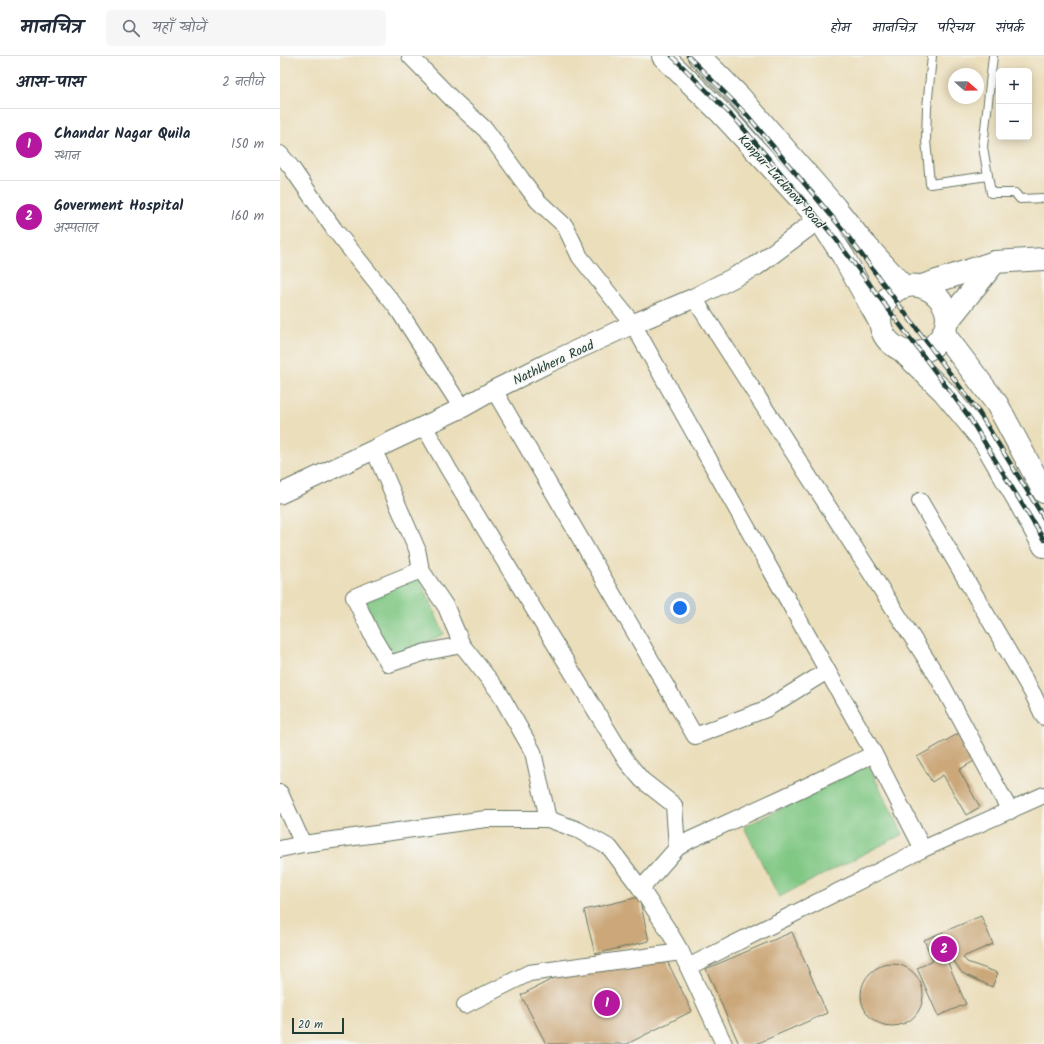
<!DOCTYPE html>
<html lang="hi">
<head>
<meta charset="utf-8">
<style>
	body { margin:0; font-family:Kalam,"Playpen Sans Deva",sans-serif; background:#f6f6f7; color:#1f2937 }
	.controls { position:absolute; right:12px; top:12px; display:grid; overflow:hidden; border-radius:6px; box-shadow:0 2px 10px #0003 }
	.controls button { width:36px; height:36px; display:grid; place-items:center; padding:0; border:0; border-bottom:1px solid #e0e1e3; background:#fff; color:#1f2937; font:20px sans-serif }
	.compass { position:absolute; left:668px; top:12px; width:36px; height:36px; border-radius:50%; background:#fff; box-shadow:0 2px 10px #0003; rotate:110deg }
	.scale { position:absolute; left:12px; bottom:10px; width:52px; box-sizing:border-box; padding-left:4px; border:2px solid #1f3d34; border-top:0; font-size:11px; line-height:14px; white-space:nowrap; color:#1f3d34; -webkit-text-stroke:3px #f6f6f2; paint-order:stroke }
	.you { position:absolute; left:400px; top:552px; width:14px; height:14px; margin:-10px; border:3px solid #fff; border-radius:50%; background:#1a73e8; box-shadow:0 0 0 6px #1a73e833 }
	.badge { display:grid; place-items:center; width:26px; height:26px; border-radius:50%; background:#b5179e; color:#fff; font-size:13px; font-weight:700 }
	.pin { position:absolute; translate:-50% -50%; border:2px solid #fff; box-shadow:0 1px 4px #0006 }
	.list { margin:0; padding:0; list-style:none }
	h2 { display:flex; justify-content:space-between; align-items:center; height:52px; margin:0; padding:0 16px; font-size:17px }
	h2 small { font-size:13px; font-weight:400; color:#747a83 }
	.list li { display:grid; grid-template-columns:26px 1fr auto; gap:12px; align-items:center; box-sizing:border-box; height:72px; padding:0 16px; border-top:1px solid #e0e1e3 }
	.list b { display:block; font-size:15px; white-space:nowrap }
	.list p { margin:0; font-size:13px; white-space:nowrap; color:#747a83 }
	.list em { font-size:13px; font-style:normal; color:#747a83 }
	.icon { flex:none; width:22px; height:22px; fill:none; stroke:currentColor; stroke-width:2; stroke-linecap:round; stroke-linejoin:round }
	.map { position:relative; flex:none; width:764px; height:988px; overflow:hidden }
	header { display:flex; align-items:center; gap:24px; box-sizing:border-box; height:56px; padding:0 20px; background:#fff; border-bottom:1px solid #e0e1e3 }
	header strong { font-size:19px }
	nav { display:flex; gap:22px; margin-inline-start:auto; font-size:14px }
	.search { width:280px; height:36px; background:#f6f6f7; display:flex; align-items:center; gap:10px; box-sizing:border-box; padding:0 14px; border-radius:6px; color:#747a83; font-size:15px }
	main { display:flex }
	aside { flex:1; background:#fff }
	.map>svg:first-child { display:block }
	.green { fill:#81c884; stroke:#50825c }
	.building { fill:#cba779 }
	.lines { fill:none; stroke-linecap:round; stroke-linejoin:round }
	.service-casing { stroke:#667563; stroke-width:10 }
	.minor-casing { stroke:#667563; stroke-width:18 }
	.tertiary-casing { stroke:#667563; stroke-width:21 }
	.secondary-casing { stroke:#667563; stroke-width:24 }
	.primary-casing { stroke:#667563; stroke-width:24 }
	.service { stroke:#fff; stroke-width:8 }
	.minor { stroke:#fff; stroke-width:16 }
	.tertiary { stroke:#fff; stroke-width:19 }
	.secondary { stroke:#fff; stroke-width:22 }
	.primary { stroke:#fff; stroke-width:22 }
	.rail-casing { stroke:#1f3d34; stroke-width:4.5 }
	.rail { stroke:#f6f6f2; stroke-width:3; stroke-dasharray:9; stroke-linecap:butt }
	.labels { text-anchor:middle; stroke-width:3; stroke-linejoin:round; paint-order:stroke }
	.street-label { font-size:13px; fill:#1f3d34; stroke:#f6f6f2 }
</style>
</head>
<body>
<header>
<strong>मानचित्र</strong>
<div class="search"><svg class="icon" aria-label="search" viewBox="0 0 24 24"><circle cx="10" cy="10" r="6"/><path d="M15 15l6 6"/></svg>यहाँ खोजें</div>
<nav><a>होम</a><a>मानचित्र</a><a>परिचय</a><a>संपर्क</a></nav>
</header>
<main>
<aside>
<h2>आस-पास<small>2 नतीजे</small></h2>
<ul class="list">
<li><span class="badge">1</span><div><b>Chandar Nagar Quila</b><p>स्थान</p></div><em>150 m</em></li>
<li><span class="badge">2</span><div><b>Goverment Hospital</b><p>अस्पताल</p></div><em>160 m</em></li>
</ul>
</aside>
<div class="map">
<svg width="764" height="988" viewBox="0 0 764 988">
	<rect width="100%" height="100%" fill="#f6f6f2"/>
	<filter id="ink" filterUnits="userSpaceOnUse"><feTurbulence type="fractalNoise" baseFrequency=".025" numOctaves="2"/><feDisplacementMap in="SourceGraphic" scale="8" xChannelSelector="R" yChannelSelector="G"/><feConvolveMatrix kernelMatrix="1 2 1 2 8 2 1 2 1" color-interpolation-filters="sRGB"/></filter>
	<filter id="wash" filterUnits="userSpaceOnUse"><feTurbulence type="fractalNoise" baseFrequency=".012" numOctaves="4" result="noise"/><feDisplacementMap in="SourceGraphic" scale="16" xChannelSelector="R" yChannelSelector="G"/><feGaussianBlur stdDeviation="0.9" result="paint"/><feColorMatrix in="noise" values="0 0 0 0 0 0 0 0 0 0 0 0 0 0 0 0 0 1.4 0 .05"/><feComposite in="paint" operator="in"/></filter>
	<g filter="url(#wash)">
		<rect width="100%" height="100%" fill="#ebdebb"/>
		<g class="green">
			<polygon points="139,521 164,578 110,602 85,545"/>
			<polygon points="588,709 623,778 499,841 464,771"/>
		</g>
		<g id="blocks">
			<g class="building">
				<polygon points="683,675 699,702 679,714 700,751 686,759 663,719 652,726 637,701"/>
				<polygon points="359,841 369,885 315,898 304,854"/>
				<polygon points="701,860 713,888 683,901 687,906 718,917 712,931 682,917 674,905 668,907 686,948 658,960 637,912 653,905 644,884"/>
				<polygon points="512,876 547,957 476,988 459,988 426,913"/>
				<polygon points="384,899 412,955 347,988 266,988 241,939 290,914"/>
				<circle cx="612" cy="939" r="31"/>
			</g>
		</g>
	</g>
	<g filter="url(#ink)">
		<use href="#blocks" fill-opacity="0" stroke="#667563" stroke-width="1"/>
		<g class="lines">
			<defs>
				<g id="service">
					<polyline points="652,0 647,52 646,84 650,128 708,120"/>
					<polyline points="713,0 703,91 711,137 735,137 740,143 764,142"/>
				</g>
				<g id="minor">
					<polyline points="130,0 174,45 206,74 242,124 258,145 285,170 300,201 353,268 594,698 643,793"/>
					<polyline points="0,98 11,111 54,173 117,252 182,352"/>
					<polyline points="414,242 659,623 730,755"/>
					<polyline points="214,334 415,680 486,653 547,615"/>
					<polyline points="144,370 169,414 347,706 362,724 394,749 397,792"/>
					<polyline points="94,394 137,493 141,514"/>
					<polyline points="640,445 753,638 764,661"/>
					<polyline points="182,589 146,596 109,608 93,581 74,541 141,514 166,551 182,589 219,636 253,696 268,763"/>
					<polyline points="0,737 23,788"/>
					<polyline points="0,793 23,788 206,763 268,763 298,774 330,792 361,833 388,874 401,896 444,988"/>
					<polyline points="361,833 397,792 410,784 504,741 594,698"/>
					<polyline points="408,911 643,793 764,739"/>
					<polyline points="185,949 249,917 401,896"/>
				</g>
				<polyline id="tertiary" points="0,438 182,352 214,334 266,308 353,268 414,242 476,210 539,163"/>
				<g id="secondary">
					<polyline points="642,230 715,206 764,203"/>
					<polyline points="667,266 715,206"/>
				</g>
				<g id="primary">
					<polyline points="383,0 442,58 539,163 563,200 600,266"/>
					<polyline points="419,0 460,41 555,151 581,184 624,231"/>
					<polyline points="664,278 717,348 764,436"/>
					<path d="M621,294c7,2 14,4 21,2 17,-6 30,-26 23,-44 -4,-9 -9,-15 -18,-19 -38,-18 -69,40 -26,61l43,42 41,50 33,57 26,47"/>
				</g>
			</defs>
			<use href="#service" class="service-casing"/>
			<use href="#minor" class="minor-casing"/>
			<use href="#tertiary" class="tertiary-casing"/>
			<use href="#secondary" class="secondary-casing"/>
			<use href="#primary" class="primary-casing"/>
			<use href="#service" class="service"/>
			<use href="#minor" class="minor"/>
			<use href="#tertiary" class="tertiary"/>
			<use href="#secondary" class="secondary"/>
			<use href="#primary" class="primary"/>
			<defs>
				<g id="rail">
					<polyline points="392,0 459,67 555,182 689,361 764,484"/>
					<polyline points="408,0 467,59 564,175 698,355 764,462"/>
				</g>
			</defs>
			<use href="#rail" class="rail-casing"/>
			<use href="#rail" class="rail"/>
		</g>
	</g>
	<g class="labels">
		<g class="street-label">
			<text transform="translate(502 125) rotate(48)" y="5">Kanpur-Lucknow Road</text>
			<text transform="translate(273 306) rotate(-25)" y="5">Nathkhera Road</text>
		</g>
	</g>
</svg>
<div class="controls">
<button>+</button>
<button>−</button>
</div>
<svg class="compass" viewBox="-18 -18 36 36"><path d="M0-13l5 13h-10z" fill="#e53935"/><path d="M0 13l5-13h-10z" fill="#747a83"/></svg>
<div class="scale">20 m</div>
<div class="you"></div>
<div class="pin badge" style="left:327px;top:947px">1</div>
<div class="pin badge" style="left:664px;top:893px">2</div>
</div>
</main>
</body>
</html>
